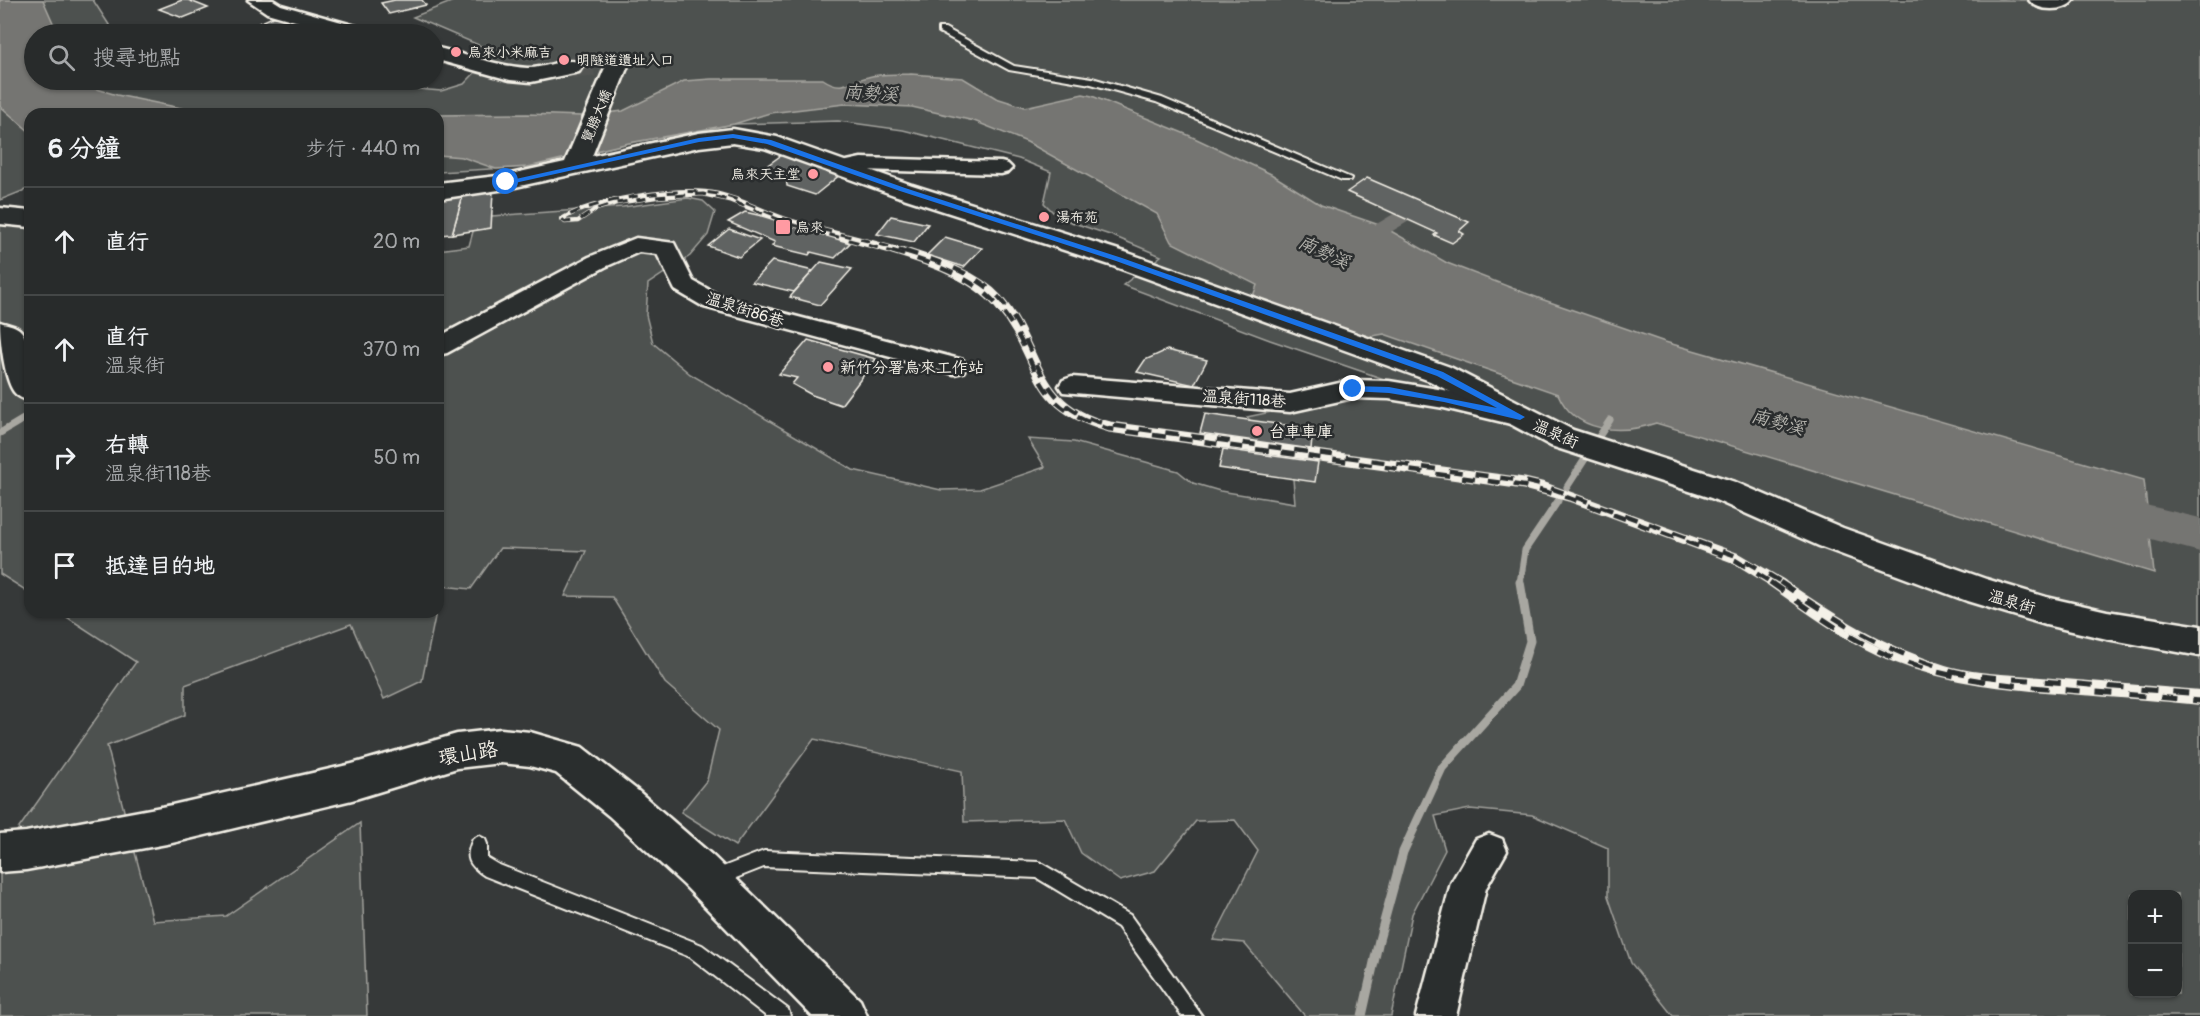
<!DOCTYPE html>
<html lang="zh-TW">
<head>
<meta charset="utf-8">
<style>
	body { margin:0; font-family:Pangolin,"LXGW WenKai TC",sans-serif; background:#343737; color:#f1f3f6 }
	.controls { position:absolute; right:18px; bottom:18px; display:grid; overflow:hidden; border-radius:12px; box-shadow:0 2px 4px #0004 }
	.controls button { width:54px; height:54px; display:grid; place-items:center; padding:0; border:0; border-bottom:2px solid #444747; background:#282b2b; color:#f1f3f6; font:30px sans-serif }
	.stop { position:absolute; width:18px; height:18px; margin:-14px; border:4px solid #1a73e8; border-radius:50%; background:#fff }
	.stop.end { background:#1a73e8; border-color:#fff; box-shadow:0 2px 6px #0008 }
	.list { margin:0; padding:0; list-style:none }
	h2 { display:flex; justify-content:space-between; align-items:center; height:78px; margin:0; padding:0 24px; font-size:26px }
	h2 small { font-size:20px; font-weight:400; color:#a5a7a9 }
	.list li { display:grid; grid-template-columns:39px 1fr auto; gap:18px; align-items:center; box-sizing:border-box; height:108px; padding:0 24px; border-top:2px solid #444747 }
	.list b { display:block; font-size:22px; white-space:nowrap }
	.list p { margin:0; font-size:20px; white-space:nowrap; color:#a5a7a9 }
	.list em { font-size:20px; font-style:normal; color:#a5a7a9 }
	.icon { flex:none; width:33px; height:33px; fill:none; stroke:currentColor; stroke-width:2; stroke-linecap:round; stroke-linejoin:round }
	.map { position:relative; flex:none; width:2200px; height:1016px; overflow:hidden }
	.search { position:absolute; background:#282b2b; box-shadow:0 2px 4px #0004; left:24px; top:24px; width:420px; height:66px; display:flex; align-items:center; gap:15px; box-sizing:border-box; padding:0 21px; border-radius:33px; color:#a5a7a9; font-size:22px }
	.panel { position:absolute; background:#282b2b; box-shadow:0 2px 4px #0004; left:24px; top:108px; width:420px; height:510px; border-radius:18px }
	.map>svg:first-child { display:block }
	.green { fill:#4e514f; stroke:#a1a19c; stroke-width:1.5; fill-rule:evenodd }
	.water { fill:#757572; stroke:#a8a7a1; stroke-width:1.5 }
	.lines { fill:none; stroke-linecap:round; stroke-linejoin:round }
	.stream-far1 { stroke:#a8a7a1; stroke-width:7 }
	.stream { stroke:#a8a7a1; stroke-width:9 }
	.canal { fill:#757572; fill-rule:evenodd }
	.river { fill:#757572; fill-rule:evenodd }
	.building { fill:#616362; stroke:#f4f1e8; stroke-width:1.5 }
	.secondary-tunnel { stroke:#525553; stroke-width:23; stroke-dasharray:23 11; stroke-linecap:butt }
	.lane-casing { stroke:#f4f1e8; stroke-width:4 }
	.street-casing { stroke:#f4f1e8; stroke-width:5 }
	.secondary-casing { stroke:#f4f1e8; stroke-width:5 }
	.lane { fill:#2a2d2e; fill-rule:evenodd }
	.street { fill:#2a2d2e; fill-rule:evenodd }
	.secondary { fill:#2a2d2e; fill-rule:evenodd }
	.rail-far2-casing { stroke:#f4f1e8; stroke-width:4.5 }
	.rail-far1-casing { stroke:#f4f1e8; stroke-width:7 }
	.rail-casing { stroke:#f4f1e8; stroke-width:8 }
	.rail-far2 { stroke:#2a2d2e; stroke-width:3; stroke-dasharray:10; stroke-linecap:butt }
	.rail-far1 { stroke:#2a2d2e; stroke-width:4.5; stroke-dasharray:13; stroke-linecap:butt }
	.rail { stroke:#2a2d2e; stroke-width:5; stroke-dasharray:16; stroke-linecap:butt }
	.route { fill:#1a73e8 }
	.poi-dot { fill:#ff9aa2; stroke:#2a2d2e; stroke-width:2 }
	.labels { text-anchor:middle; stroke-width:5; stroke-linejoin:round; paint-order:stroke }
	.far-poi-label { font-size:14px; fill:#f4f1e8; stroke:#2a2d2e; text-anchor:start }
	.far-street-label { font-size:14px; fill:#f4f1e8; stroke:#2a2d2e }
	.street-label { font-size:16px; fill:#f4f1e8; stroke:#2a2d2e }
	.poi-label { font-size:16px; fill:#f4f1e8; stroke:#2a2d2e; text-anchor:start }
	.water-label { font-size:18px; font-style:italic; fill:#b4b3ad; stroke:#2a2d2e }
	.near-street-label { font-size:20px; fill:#f4f1e8; stroke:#2a2d2e }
</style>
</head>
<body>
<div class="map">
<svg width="2200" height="1016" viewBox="0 0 2200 1016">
	<rect width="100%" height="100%" fill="#363939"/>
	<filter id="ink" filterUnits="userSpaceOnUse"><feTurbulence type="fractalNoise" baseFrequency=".0167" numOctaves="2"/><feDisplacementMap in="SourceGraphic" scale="12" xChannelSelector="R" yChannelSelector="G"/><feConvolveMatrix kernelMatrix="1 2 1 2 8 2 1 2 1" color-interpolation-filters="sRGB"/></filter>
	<g filter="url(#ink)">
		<g class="green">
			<path d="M0,0h93l22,34h-81v46h278l129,11 23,-7 31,-32 -82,-35 43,-17h1744v1016h-527l-42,-53 -23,-67v-48l-76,-33 -62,-6 -35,7 10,34 -33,64 -21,102h-86l-61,-73 -31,-3 45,-89 -23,-31 -39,1 -41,50 -35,10 -39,-28 -16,-34 -101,3 -2,-51 -148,-32 -79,107 -54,-34 26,-32 12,-50 -54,-47 -53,-86 -47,-1 21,-45 -86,-3 -29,41 -29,-3 -4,18v-354l31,-4 8,-29 146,-10 65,-9 15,3 12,11 -7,23 -18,21 -42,28 -2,31 7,28 37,31 163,96 88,20 39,-1 65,-22 -17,-28 46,3 104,29 15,12 27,8 75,12 -2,-24 -22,-36 -24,-26 81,-17 94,-8 -152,-52 -147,-55 38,-29 -48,-20 -54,-18 -15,-15 7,-31 -32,-13 -116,-29 -65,-9 -104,3 -105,19 -101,24 -90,5v-58h-408v74l-30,12zM2132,894h46v100h-46z"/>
			<polygon points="0,220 30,220 30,593 0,574"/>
			<polygon points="59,612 436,612 422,681 384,699 351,624 185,685 185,715 107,746 153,921 226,916 360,823 367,1016 0,1016 0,855 136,662"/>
		</g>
		<g class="water">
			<polygon points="0,0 43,0 58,34 34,34 34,80 83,80 87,86 117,95 210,114 30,114 30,132 0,106"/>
			<path d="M911,74l52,4 33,20 29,9 58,-13 9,2 96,39 83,39 50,31 61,21 65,37 94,36 124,43 479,138 10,93 -498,-150c-36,12 -81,10 -98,-29l-174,-60 -23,4 -109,-39 5,-14 -86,-43 -14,-28 -130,-72 -53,-21 -62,-14 -67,-3 -75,9 -36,11 -105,19 -101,24 -32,2 -34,-12 -24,-2v-40l89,-1 55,2 41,-5 61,-30 27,-2h112c19,13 27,2 45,-2 13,-4 29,-2 43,-3z"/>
		</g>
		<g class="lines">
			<g class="stream-far1">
				<polyline points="0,433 30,415"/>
				<polyline points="1596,441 1610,420"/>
				<polyline points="1567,487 1587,456"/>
				<polyline points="1520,583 1525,550 1558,501"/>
			</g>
			<polyline class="stream" points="1362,1016 1379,940 1403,852 1442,768 1516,686 1530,641 1520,582"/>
			<polygon class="canal" points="1414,204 1421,206 1424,210 1421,214 1362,249 1348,249 1345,245 1348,241 1407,206"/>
			<polygon class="river" points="2091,492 2200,518 2200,552 2076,519 2069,508 2076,497"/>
		</g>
		<g class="building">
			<polygon points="182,0 188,0 208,8 183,18 159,9"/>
			<polygon points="395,0 422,0 426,5 389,14 381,3"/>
			<polygon points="275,16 296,22 280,30 294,34 234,34"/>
			<polygon points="783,154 841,174 815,195 787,186 786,174 765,167"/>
			<polygon points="1367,178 1469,222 1459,231 1464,234 1452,243 1434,235 1437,233 1347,192"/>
			<polygon points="493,191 491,228 452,234 463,195"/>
			<polygon points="463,195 452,234 438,235 438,197"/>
			<polygon points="745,212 762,216 850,243 835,258 811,252 809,255 772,246 775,242 728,222"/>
			<polygon points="891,216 928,224 914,242 877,234"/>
			<polygon points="729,229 760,240 739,257 708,246"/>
			<polygon points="945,237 982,248 964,267 927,255"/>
			<polygon points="772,261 813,271 794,292 752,282"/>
			<polygon points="821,262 852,269 820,305 790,297"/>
			<polygon points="808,340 876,359 841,405 812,395 792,384 797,378 779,374"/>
			<polygon points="1167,350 1207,360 1194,385 1137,372 1145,360"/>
			<polygon points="1205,414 1313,429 1311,449 1200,433"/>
			<polygon points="1223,449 1318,462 1315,482 1219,468"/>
		</g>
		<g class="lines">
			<polyline class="secondary-tunnel" points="571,67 618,63"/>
			<defs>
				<g id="lane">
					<polygon points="939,28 945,28 1014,66 1092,78 1162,98 1351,178 1350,180 1342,180 1156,102 1091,84 1009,70 939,32"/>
					<path d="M479,836l6,3 2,5v14l10,6 205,81 86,64 2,7h-24l-76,-59 -205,-81c-16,-10 -21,-18 -12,-37z"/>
					<polygon points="764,851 1039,862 1130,915 1202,1016 1182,1016 1118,927 1037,878 764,867 713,887 707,885 704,879 707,873"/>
				</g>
				<g id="street">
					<path d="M2029,0h45c-9,12 -36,12 -45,0z"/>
					<polygon points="861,158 1001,162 1008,164 1012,168 1008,172 1001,174 861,170 840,174 833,172 829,168 833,164"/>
					<polygon points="636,238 674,243 693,281 722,297 963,360 967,366 963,372 954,374 704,307 675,290 657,254 639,252 605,267 447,353 438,355 438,337 589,257"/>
					<path d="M0,322c6,2 14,3 19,7 14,11 11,55 11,72 -7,-2 -12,-4 -16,-9 -10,-14 -14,-53 -14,-70z"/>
					<polygon points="1072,377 1290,394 1353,380 1389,381 1444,390 1515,407 1524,410 1528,416 1524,422 1515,425 1444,408 1389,399 1353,398 1290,412 1063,392 1059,386 1063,380"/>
					<polygon points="1489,834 1502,839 1507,851 1486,888 1456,1016 1416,1016 1451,883 1476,839"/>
				</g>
				<g id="secondary">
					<polygon points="248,0 273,0 281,5 370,30 374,34 341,34 267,13"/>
					<path d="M434,47c31,7 62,19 93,21 18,1 34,-10 52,-6l3,5 -3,5 -48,10 -21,-2 -76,-21z"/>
					<polygon points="618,56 626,58 629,63 592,156 699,133 733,129 777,137 912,185 1128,253 1450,367 1573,430 1735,482 1843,528 1986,579 2046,597 2107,611 2200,626 2200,656 2107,639 2046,625 1967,601 1819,546 1711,498 1551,446 1430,381 1110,265 894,195 764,148 733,143 699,147 506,189 438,199 438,183 506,175 565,162 607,63 610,58"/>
					<polygon points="0,208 30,211 30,227 0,224"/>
					<polygon points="501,729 530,732 582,747 637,790 714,857 860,1000 867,1016 812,1016 684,885 609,816 556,773 530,766 501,763 457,768 352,800 172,843 26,870 0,872 0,834 26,832 172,805 352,764 457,734"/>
				</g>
			</defs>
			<use href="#lane" class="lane-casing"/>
			<use href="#street" class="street-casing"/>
			<use href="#secondary" class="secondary-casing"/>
			<use href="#lane" class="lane"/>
			<use href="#street" class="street"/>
			<use href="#secondary" class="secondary"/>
			<defs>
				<path id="rail-far2" d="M897,253l-107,-29 -61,-24 -26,-6 -47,3 -40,6 -20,6 -18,12 -13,1 -3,-3c31,-20 120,-33 156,-25 27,6 51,21 77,28 38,11 77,19 115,31"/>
				<g id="rail-far1">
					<path d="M892,251c36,11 80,25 105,54 47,54 27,100 112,124l415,57 45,12 166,62 37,23"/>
					<path d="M905,251c32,10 71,22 94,47 44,50 32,109 111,127l414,56 21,5 194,71 44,26"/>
				</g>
				<g id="rail">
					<path d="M1770,582c40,28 79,58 124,76 60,24 124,28 188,33 39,3 79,6 118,10"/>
					<path d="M1780,582c54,37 102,68 165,87 30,9 64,9 95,12 54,4 107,9 160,13"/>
				</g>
			</defs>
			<use href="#rail-far2" class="rail-far2-casing"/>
			<use href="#rail-far1" class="rail-far1-casing"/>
			<use href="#rail" class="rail-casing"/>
			<use href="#rail-far2" class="rail-far2"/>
			<use href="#rail-far1" class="rail-far1"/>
			<use href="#rail" class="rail"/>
		</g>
	</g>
	<polygon class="route" points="733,134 771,140 905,188 1122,258 1443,372 1525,417 1520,420 1444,402 1389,393 1350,391 1349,389 1353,386 1389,387 1497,408 1437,376 1116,261 900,191 767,144 733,138 699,142 506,185 502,182 699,138"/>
	<g class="poi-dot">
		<circle cx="456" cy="52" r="6"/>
		<circle cx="564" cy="60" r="6"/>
		<circle cx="813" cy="174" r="6"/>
		<circle cx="1044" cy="217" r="6"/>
		<rect x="775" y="219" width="16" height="16" rx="3"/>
		<circle cx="828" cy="367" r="6"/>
		<circle cx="1257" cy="431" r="6"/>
	</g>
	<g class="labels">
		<g class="far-poi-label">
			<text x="468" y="57">烏來小米麻吉</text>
			<text x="576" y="65">明隧道遺址入口</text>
			<text x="801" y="179" text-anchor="end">烏來天主堂</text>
			<text x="1056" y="222">湯布苑</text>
			<text x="796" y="232">烏來</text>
		</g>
		<g class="far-street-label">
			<text transform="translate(596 116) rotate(-68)" y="5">覽勝大橋</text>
		</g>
		<g class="street-label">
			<text transform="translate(745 309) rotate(18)" y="6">溫泉街86巷</text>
			<text transform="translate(1244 398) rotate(4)" y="6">溫泉街118巷</text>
			<text transform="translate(1556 433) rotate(24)" y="6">溫泉街</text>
			<text transform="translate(2012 601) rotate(17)" y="6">溫泉街</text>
		</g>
		<g class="poi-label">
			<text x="840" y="373">新竹分署烏來工作站</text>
			<text x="1269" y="437">台車車庫</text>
		</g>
		<g class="water-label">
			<text transform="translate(871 93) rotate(3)" y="6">南勢溪</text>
			<text transform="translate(1324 252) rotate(25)" y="6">南勢溪</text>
			<text transform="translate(1778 422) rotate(15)" y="6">南勢溪</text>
		</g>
		<g class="near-street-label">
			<text transform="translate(468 753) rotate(-9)" y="7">環山路</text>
		</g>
	</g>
</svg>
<div class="controls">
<button>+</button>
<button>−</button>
</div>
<div class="stop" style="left:506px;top:182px"></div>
<div class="stop end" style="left:1353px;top:389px"></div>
<div class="search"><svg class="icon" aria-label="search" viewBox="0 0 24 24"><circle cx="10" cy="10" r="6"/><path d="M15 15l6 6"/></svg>搜尋地點</div>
<section class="panel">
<h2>6 分鐘<small>步行 · 440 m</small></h2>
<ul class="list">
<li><svg class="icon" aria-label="ahead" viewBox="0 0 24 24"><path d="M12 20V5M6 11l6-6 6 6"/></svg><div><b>直行</b></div><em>20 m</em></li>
<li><svg class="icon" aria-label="ahead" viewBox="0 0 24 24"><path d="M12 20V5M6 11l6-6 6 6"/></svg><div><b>直行</b><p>溫泉街</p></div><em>370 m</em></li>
<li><svg class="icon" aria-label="right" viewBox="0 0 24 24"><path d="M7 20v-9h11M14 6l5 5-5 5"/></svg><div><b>右轉</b><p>溫泉街118巷</p></div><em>50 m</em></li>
<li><svg class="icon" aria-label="arrive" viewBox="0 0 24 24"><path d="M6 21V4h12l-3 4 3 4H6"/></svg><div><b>抵達目的地</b></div></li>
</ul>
</section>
</div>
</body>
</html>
